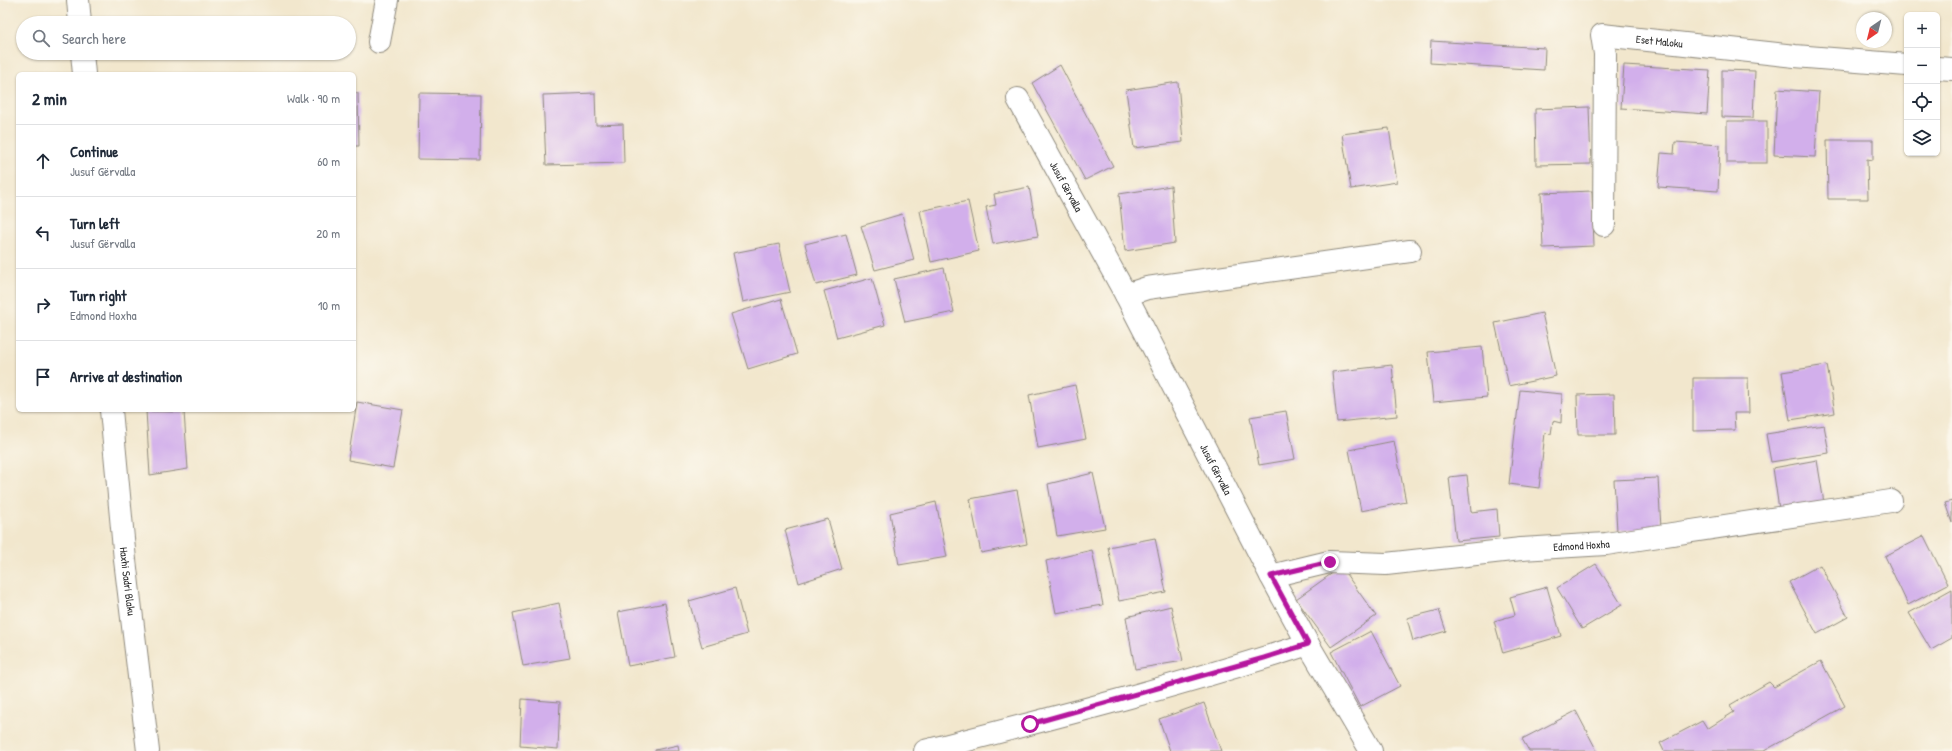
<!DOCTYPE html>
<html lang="en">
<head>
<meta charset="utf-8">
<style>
	body { margin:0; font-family:"Patrick Hand",sans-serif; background:#f2f2f3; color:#1f2937 }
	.controls { position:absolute; right:12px; top:12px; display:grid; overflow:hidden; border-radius:6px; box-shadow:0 1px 3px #0004 }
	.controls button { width:36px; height:36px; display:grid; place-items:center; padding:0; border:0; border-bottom:1px solid #e0e1e3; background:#fff; color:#1f2937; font:20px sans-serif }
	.compass { position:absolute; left:1856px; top:12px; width:36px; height:36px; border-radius:50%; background:#fff; box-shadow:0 1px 3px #0004; rotate:215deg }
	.stop { position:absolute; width:12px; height:12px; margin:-9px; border:3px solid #b5179e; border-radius:50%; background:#fff }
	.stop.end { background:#b5179e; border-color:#fff; box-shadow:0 1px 4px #0008 }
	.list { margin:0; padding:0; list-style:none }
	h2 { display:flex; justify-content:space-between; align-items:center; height:52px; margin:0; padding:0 16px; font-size:17px }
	h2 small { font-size:13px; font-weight:400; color:#747a83 }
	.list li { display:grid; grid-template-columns:26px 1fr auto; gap:12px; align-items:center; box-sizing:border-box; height:72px; padding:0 16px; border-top:1px solid #e0e1e3 }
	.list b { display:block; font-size:15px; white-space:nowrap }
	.list p { margin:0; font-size:13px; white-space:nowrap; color:#747a83 }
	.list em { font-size:13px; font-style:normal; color:#747a83 }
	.icon { flex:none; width:22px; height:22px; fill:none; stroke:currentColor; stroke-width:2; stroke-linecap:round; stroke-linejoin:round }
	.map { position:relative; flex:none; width:1952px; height:751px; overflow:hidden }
	.search { position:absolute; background:#fff; box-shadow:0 1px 3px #0004; left:16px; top:16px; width:340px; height:44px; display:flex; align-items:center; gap:10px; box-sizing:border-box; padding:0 14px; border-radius:22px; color:#747a83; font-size:15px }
	.panel { position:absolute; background:#fff; box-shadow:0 1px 3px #0004; left:16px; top:72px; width:340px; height:340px; border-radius:6px }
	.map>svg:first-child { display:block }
	.building { fill:#d2afeb }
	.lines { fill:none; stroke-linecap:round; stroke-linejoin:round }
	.minor-casing { stroke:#8e897c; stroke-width:24 }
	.minor { stroke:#fff; stroke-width:22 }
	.route { stroke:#b5179e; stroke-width:5 }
	.labels { text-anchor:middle; stroke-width:3; stroke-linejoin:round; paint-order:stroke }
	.street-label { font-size:11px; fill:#2b2b2b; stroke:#fbf7ec }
</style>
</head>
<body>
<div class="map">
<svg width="1952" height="751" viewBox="0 0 1952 751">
	<rect width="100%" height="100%" fill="#fbf7ec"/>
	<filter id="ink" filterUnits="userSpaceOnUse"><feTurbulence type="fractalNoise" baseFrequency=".025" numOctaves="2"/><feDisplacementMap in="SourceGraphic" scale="8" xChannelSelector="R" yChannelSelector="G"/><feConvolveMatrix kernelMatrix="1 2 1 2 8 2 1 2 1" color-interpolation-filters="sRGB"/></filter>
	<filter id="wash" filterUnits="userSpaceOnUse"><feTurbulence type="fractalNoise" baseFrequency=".012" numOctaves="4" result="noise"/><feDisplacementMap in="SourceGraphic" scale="16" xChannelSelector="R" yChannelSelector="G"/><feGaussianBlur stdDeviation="0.9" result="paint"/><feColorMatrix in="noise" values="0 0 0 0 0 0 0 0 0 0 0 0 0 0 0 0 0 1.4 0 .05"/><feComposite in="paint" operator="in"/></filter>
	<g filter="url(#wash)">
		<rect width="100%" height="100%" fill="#f2e7cd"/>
		<g id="blocks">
			<g class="building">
				<polygon points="1431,41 1545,48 1544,70 1430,63"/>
				<polygon points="1060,65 1113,166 1085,180 1032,83"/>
				<polygon points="1624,65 1710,70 1707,114 1621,108"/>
				<polygon points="1722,70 1755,71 1753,118 1722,117"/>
				<polygon points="1178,82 1183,142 1134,148 1126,90"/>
				<polygon points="1777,89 1819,92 1815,157 1774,155"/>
				<polygon points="354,93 358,93 359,146 354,146"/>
				<polygon points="419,93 481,94 480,160 418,159"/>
				<polygon points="595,93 596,125 623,124 624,163 546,165 543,95"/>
				<polygon points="1589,107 1591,164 1536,165 1535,109"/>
				<rect x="1727" y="121" width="40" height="42"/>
				<polygon points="1389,128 1397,182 1351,189 1342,134"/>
				<polygon points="1827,140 1873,140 1873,160 1867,159 1868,199 1828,199"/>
				<polygon points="1675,142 1720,145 1718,191 1658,187 1661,153 1674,154"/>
				<polygon points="1171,186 1175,243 1125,251 1119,194"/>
				<polygon points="1029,187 1038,236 993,244 986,207 996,205 994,194"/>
				<polygon points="1592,191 1594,246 1543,248 1541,193"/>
				<polygon points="968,201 979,251 931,262 920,211"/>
				<polygon points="902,214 914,260 875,270 861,226"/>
				<polygon points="846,234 857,275 816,285 805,244"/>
				<polygon points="779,244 790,292 743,302 733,253"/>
				<polygon points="944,268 954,312 905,322 894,279"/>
				<polygon points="872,278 885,325 837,338 824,291"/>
				<polygon points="781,299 797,354 748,369 731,314"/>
				<polygon points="1542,313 1556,376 1509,386 1495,323"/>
				<polygon points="1482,347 1487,397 1433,402 1428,352"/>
				<polygon points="1392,365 1397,416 1337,422 1332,372"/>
				<polygon points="1827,365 1835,413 1790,420 1782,372"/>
				<polygon points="1693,378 1748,378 1749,413 1734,413 1735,430 1693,431"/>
				<polygon points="1075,385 1086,439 1038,448 1029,395"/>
				<polygon points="1520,390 1562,394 1561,423 1553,421 1551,434 1545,433 1539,488 1509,484"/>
				<polygon points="1614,394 1615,435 1578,435 1577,395"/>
				<polygon points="357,402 403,410 393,468 348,460"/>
				<polygon points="146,411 184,412 188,469 150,475"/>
				<polygon points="1286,411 1295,459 1259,465 1250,417"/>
				<polygon points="1824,425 1829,453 1771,462 1766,434"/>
				<polygon points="1394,441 1406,502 1361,511 1349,450"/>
				<polygon points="1817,460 1825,509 1780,516 1773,468"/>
				<polygon points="1093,473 1105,528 1057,536 1048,484"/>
				<polygon points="1467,475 1471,512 1497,509 1499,537 1456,541 1449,477"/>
				<polygon points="1658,478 1661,528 1617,531 1614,480"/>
				<polygon points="1017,490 1027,544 981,553 970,499"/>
				<polygon points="1952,501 1952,523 1945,503"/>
				<polygon points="936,502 947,557 899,565 890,513"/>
				<polygon points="828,519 842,569 799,583 785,530"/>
				<polygon points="1924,536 1948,584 1908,605 1885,556"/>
				<polygon points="1155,538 1166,592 1119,601 1108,547"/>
				<polygon points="1092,550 1103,605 1056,613 1046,561"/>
				<polygon points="1596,564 1622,605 1582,629 1557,588"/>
				<polygon points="1820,565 1848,617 1817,634 1789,582"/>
				<polygon points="1341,567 1376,616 1331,647 1296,599"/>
				<polygon points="1547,587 1561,636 1503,653 1494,621 1515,615 1510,597"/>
				<polygon points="735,588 747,634 702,647 689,601"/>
				<polygon points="1952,589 1952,638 1931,650 1909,613"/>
				<polygon points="559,603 570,658 523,666 513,613"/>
				<polygon points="665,603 675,657 628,666 618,612"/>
				<polygon points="1171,606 1183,661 1135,669 1126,617"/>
				<polygon points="1439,610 1446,631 1413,641 1407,618"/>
				<polygon points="1371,631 1400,686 1360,707 1331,652"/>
				<polygon points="1821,661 1845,706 1764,751 1664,751 1660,743 1702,721 1707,729 1734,712 1730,705 1769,682 1774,687"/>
				<polygon points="522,699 560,702 558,749 520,746"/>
				<polygon points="1204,703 1221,751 1170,751 1159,719"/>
				<polygon points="1576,711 1597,751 1529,751 1522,739"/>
				<polygon points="678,745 679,751 655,751 655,750"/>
			</g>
		</g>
	</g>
	<g filter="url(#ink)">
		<use href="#blocks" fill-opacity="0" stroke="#8e897c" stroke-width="1"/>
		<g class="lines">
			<defs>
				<g id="minor">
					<polyline points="78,0 80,23"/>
					<polyline points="379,42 387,0"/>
					<polyline points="82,53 84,74"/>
					<polyline points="1937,68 1952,69"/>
					<path id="s1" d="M1018,99l108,196 145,281 37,68 63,107"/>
					<path id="s2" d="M1604,225l1,-171 -3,-19 193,21 112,9"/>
					<polyline points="1126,295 1147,288 1410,251"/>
					<path id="s3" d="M111,410l14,150 23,191"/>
					<path id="s4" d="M1271,576l58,-14 57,2 135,-15 85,-5 285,-43"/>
					<path d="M925,751c128,-33 257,-66 383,-107"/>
				</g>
			</defs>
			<use href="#minor" class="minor-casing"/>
			<use href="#minor" class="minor"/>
		</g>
	</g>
	<g class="lines" filter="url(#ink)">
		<polyline class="route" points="1030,724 1264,658 1308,644 1271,576 1330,562"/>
	</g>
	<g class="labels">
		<g class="street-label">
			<text dy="4" stroke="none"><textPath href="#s2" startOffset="248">Eset Maloku</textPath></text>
			<text dy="4" stroke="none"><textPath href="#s1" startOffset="100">Jusuf Gërvalla</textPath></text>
			<text dy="4" stroke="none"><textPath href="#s1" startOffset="420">Jusuf Gërvalla</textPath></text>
			<text dy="4" stroke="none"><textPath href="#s4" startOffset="313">Edmond Hoxha</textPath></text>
			<text dy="4" stroke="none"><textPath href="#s3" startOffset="172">Haxhi Sadri Blaku</textPath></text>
		</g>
	</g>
</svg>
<div class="controls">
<button>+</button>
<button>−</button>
<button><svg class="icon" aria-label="locate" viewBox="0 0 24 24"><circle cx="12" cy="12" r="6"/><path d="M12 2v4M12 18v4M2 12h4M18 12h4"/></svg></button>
<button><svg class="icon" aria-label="layers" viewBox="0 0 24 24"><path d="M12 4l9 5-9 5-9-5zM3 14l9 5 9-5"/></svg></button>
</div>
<svg class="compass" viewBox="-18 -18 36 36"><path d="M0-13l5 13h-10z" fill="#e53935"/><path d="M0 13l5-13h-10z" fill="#747a83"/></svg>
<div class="stop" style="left:1030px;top:724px"></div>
<div class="stop end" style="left:1330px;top:562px"></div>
<div class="search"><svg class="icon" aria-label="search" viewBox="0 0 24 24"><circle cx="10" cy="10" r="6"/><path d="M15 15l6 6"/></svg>Search here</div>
<section class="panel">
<h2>2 min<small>Walk · 90 m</small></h2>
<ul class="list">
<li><svg class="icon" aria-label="ahead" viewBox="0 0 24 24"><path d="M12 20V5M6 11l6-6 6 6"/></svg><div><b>Continue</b><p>Jusuf Gërvalla</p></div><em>60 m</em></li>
<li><svg class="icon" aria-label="left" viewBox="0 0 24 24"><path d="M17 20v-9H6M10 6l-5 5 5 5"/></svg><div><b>Turn left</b><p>Jusuf Gërvalla</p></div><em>20 m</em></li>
<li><svg class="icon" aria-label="right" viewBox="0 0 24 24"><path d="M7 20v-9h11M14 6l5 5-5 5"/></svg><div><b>Turn right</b><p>Edmond Hoxha</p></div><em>10 m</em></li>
<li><svg class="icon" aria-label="arrive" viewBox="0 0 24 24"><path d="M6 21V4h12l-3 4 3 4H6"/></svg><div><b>Arrive at destination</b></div></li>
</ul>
</section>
</div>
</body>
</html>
